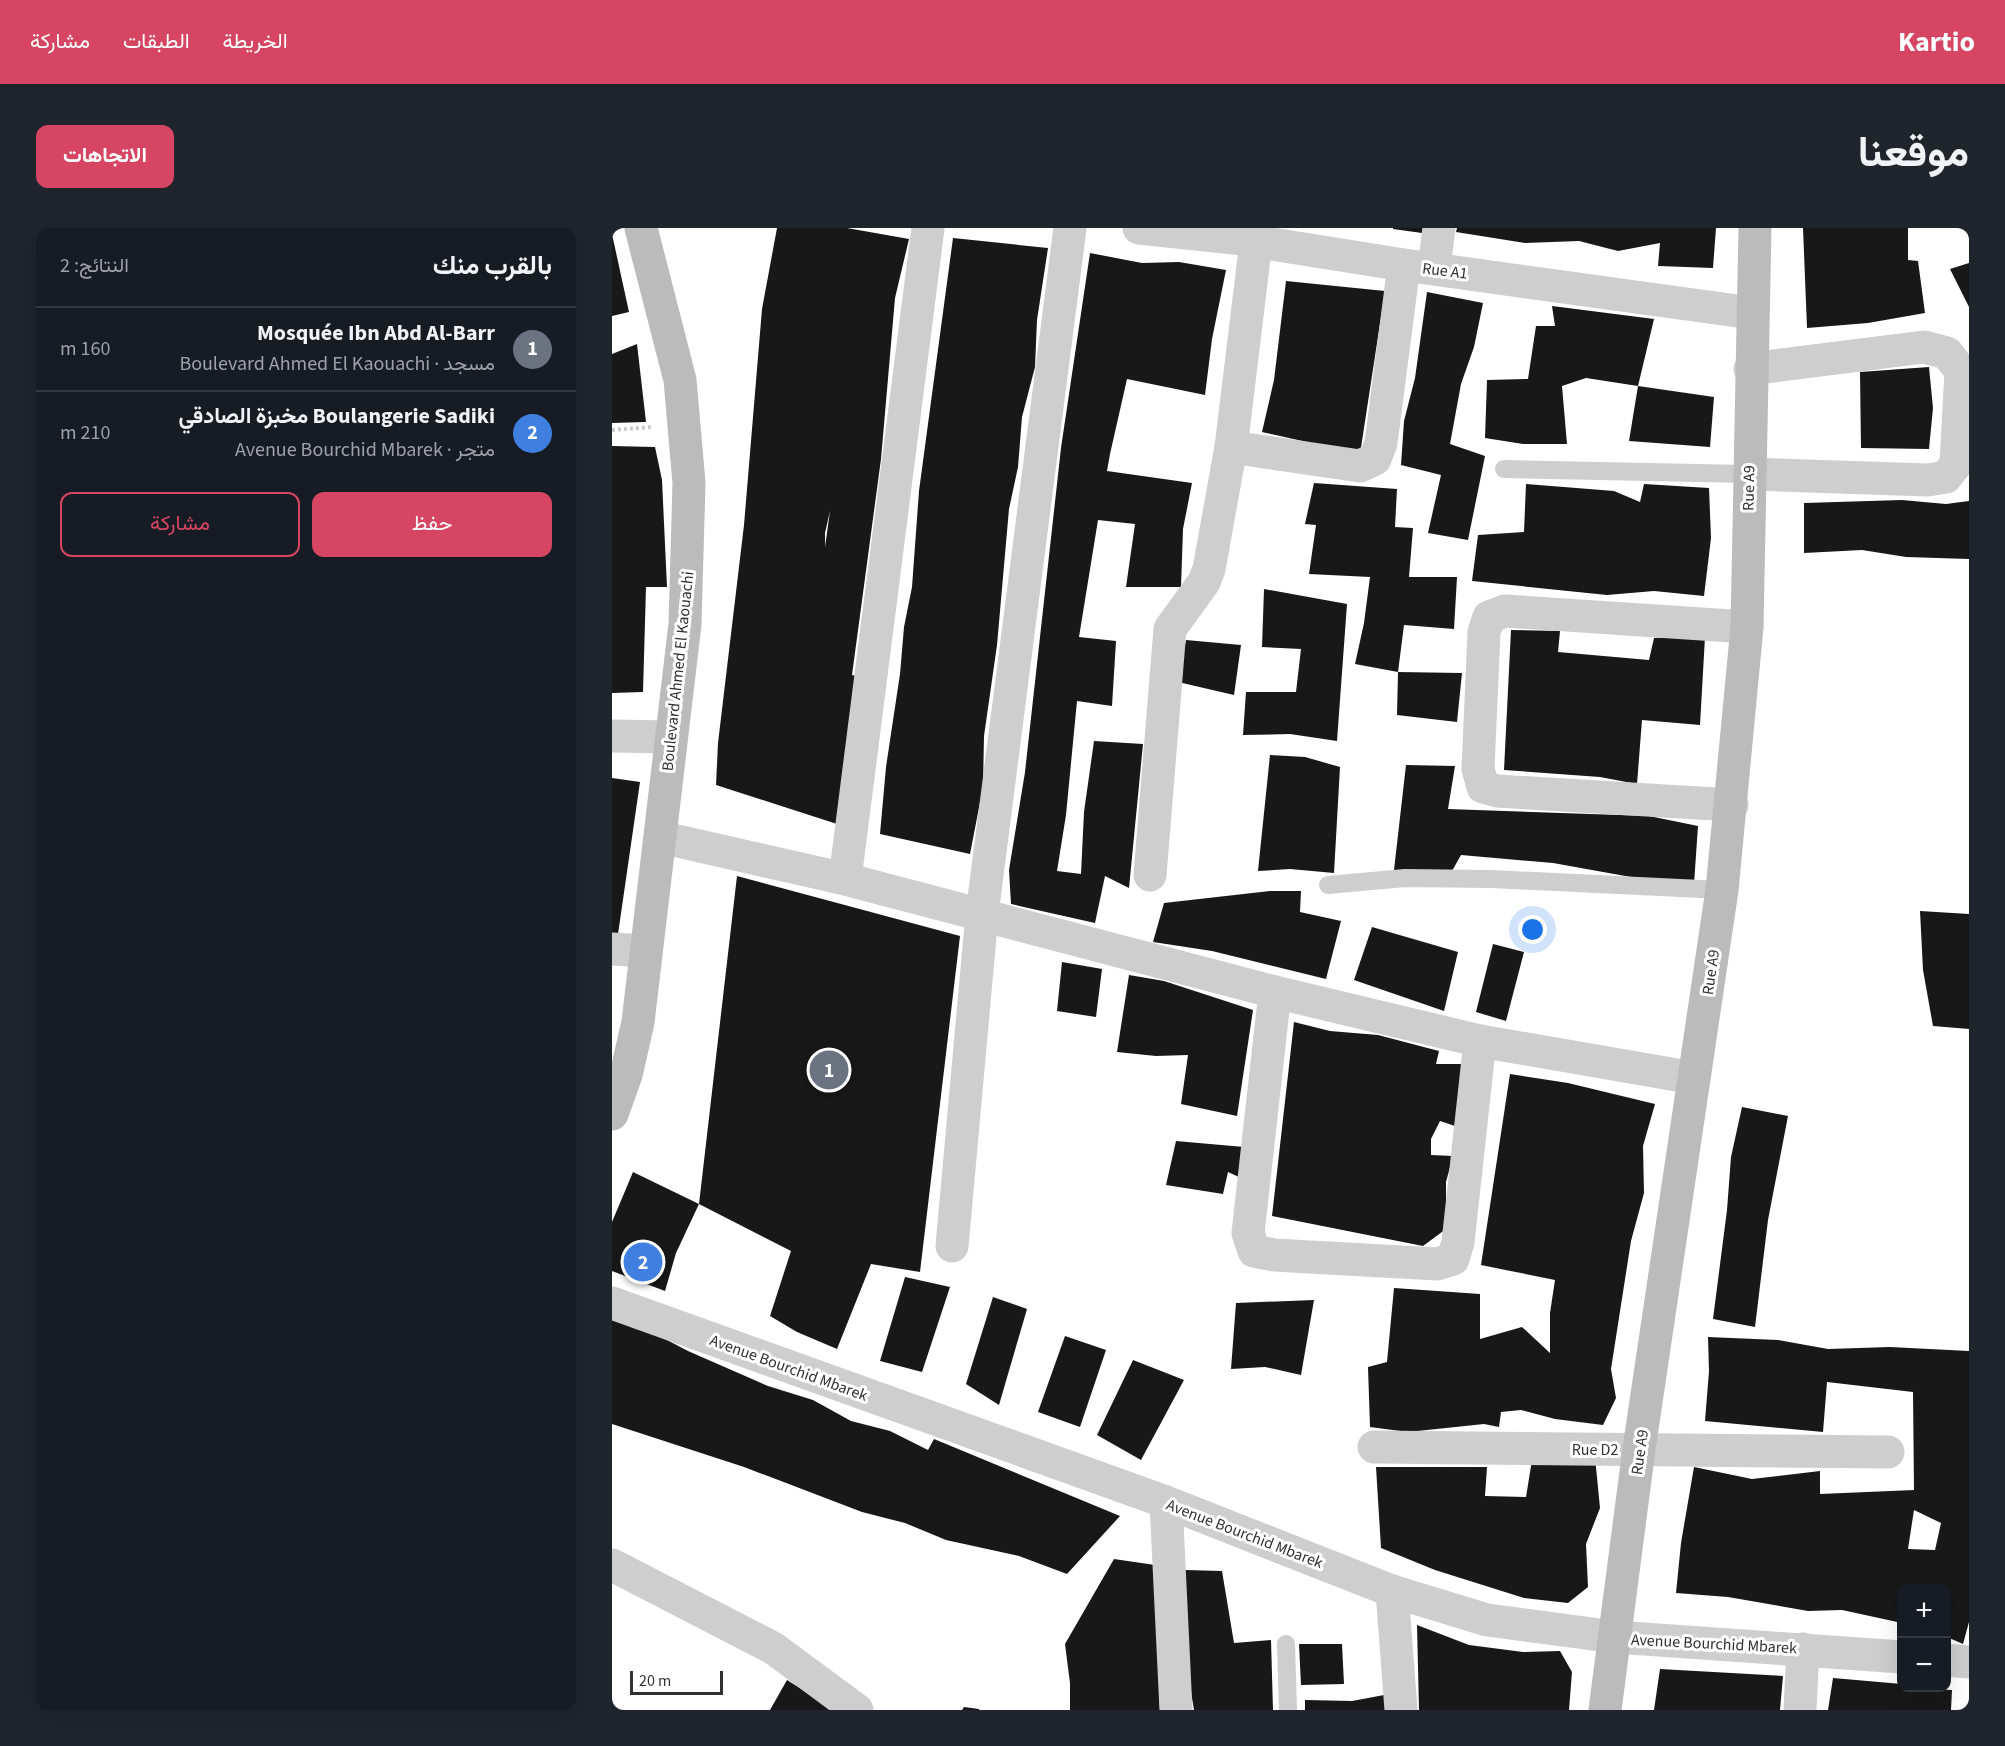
<!DOCTYPE html>
<html lang="ar">
<head>
<meta charset="utf-8">
<style>
	body { margin:0; font-family:"Source Sans 3",Vazirmatn,sans-serif; background:#20242c; color:#f1f3f6; direction:rtl }
	.controls { position:absolute; right:18px; bottom:18px; display:grid; overflow:hidden; border-radius:12px; box-shadow:0 6px 24px #0002 }
	.controls button { width:54px; height:54px; display:grid; place-items:center; padding:0; border:0; border-bottom:2px solid #363941; background:#171b24; color:#f1f3f6; font:30px sans-serif }
	.scale { position:absolute; left:18px; bottom:15px; width:93px; box-sizing:border-box; padding-left:6px; border:3px solid #313131; border-top:0; font-size:16px; line-height:21px; white-space:nowrap; color:#313131; -webkit-text-stroke:4px #fff; paint-order:stroke }
	.you { position:absolute; left:921px; top:702px; width:21px; height:21px; margin:-15px; border:4px solid #fff; border-radius:50%; background:#1a73e8; box-shadow:0 0 0 9px #1a73e833 }
	.badge { display:grid; place-items:center; width:39px; height:39px; border-radius:50%; background:#d64662; color:#fff; font-size:20px; font-weight:700 }
	.pin { position:absolute; translate:-50% -50%; border:3px solid #fff; box-shadow:0 2px 6px #0006 }
	.list { margin:0; padding:0; list-style:none }
	h2 { display:flex; justify-content:space-between; align-items:center; height:78px; margin:0; padding:0 24px; font-size:26px }
	h2 small { font-size:20px; font-weight:400; color:#9ea1a6 }
	.list li { display:grid; grid-template-columns:39px 1fr auto; gap:18px; align-items:center; box-sizing:border-box; height:84px; padding:0 24px; border-top:2px solid #363941 }
	.list b { display:block; font-size:22px; white-space:nowrap }
	.list p { margin:0; font-size:20px; white-space:nowrap; color:#9ea1a6 }
	.list em { font-size:20px; font-style:normal; color:#9ea1a6 }
	.actions { display:flex; gap:12px; padding:18px 24px }
	.actions a { flex:1; padding:14px 0; border:2px solid #d64662; border-radius:12px; text-align:center; font-size:21px; color:#d64662 }
	.actions .main { background:#d64662; color:#fff }
	.map { position:relative; flex:none; width:1357px; height:1482px; overflow:hidden; direction:ltr; border-radius:12px }
	header { display:flex; align-items:center; gap:36px; box-sizing:border-box; height:84px; padding:0 30px; background:#d64662; color:#fff }
	header strong { font-size:28px }
	nav { display:flex; gap:33px; margin-inline-start:auto; font-size:21px }
	.intro { display:flex; align-items:center; justify-content:space-between; box-sizing:border-box; height:144px; padding:0 36px }
	h1 { margin:0; font-size:42px }
	.button { padding:15px 27px; border-radius:12px; background:#d64662; color:#fff; font-size:21px; font-weight:700 }
	main { display:flex; gap:36px; padding:0 36px }
	aside { flex:1; background:#171b24; border-radius:12px; box-shadow:0 6px 24px #0002 }
	.map>svg:first-child { display:block }
	.building { fill:#181818; fill-rule:evenodd }
	.lines { fill:none; stroke-linecap:round; stroke-linejoin:round }
	.path { stroke:#cbcbcb; stroke-width:4; stroke-dasharray:3 3; stroke-linecap:butt }
	.lane { stroke:#cecece; stroke-width:18 }
	.street { stroke:#cecece; stroke-width:33 }
	.secondary { stroke:#bbb; stroke-width:33 }
	.labels { text-anchor:middle; stroke-width:6; stroke-linejoin:round; paint-order:stroke }
	.street-label { font-size:16px; fill:#313131; stroke:#fff }
</style>
</head>
<body>
<header>
<strong>Kartio</strong>
<nav><a>الخريطة</a><a>الطبقات</a><a>مشاركة</a></nav>
</header>
<div class="intro"><h1>موقعنا</h1><a class="button">الاتجاهات</a></div>
<main>
<div class="map">
<svg width="1357" height="1482" viewBox="0 0 1357 1482">
	<rect width="100%" height="100%" fill="#fff"/>
	<g class="building">
		<path d="M165,0h70l62,11 -14,59 -14,161 -29,216 4,1 -19,148 -121,-39 2,-42 26,-218 18,-216zM218,283l-5,36v-14z"/>
		<polygon points="781,0 811,0 810,5 781,1"/>
		<polygon points="845,0 1104,0 1101,40 1046,38 1048,15 1006,23 967,13 913,15 844,4"/>
		<polygon points="1191,0 1296,0 1296,32 1306,33 1313,85 1256,95 1195,100"/>
		<polygon points="0,6 17,84 0,88"/>
		<polygon points="341,10 436,20 425,92 423,139 410,189 406,239 397,281 385,417 372,508 371,559 358,626 268,606 274,539 288,446 292,399 300,359 307,263"/>
		<polygon points="478,25 530,35 567,34 614,42 600,111 593,167 515,151 498,226 495,243 580,255 571,301 569,359 514,359 523,296 486,292 467,409 504,413 500,478 465,473 454,587 445,643 469,646 472,584 482,513 531,516 517,660 493,648 483,695 399,676 397,642 413,544 449,220"/>
		<polygon points="1357,35 1357,79 1338,41"/>
		<polygon points="674,53 773,63 748,226 650,204 662,152"/>
		<polygon points="815,64 871,75 862,119 849,156 838,216 873,228 856,312 816,305 829,247 789,237 792,193 803,150"/>
		<polygon points="940,78 1042,91 1026,158 974,150 950,158 955,216 911,216 873,210 875,152 916,151 924,98 943,98"/>
		<polygon points="25,116 34,194 0,195 0,126"/>
		<polygon points="1317,139 1321,180 1317,221 1249,220 1248,144"/>
		<polygon points="1026,158 1102,169 1098,219 1017,213"/>
		<polygon points="0,218 43,219 50,252 55,359 34,359 31,464 0,465"/>
		<polygon points="702,255 785,261 783,299 801,300 797,349 845,349 842,401 792,397 786,444 743,436 752,395 758,349 697,346 704,297 693,296"/>
		<polygon points="914,256 1002,263 1028,274 1032,256 1097,260 1099,310 1092,368 1042,363 995,367 860,353 866,307 912,304"/>
		<polygon points="1290,272 1334,276 1357,273 1357,331 1294,329 1250,322 1192,325 1192,275"/>
		<polygon points="652,361 735,376 725,513 678,506 631,507 634,464 684,464 689,421 650,419"/>
		<polygon points="899,402 948,403 946,424 1037,432 1042,410 1093,409 1088,497 1030,492 1025,556 988,549 892,542"/>
		<polygon points="574,412 629,417 622,467 566,454"/>
		<polygon points="786,444 850,445 845,494 785,487"/>
		<polygon points="658,527 693,529 728,539 722,645 678,641 646,643"/>
		<polygon points="794,537 843,538 836,581 1037,588 1086,598 1082,656 1030,651 941,635 849,627 840,643 782,642"/>
		<polygon points="0,550 28,554 5,713 0,712"/>
		<polygon points="125,648 348,708 308,1044 259,1036 225,1121 185,1104 158,1088 179,1023 87,976"/>
		<polygon points="658,663 689,663 688,684 729,693 714,751 600,723 541,714 552,675"/>
		<polygon points="1308,683 1357,686 1357,801 1321,798 1311,742"/>
		<polygon points="760,699 846,724 832,783 742,752"/>
		<polygon points="881,716 912,724 894,793 864,784"/>
		<polygon points="450,734 490,741 484,789 445,783"/>
		<polygon points="517,747 552,753 641,782 625,888 569,876 576,827 544,828 505,824"/>
		<polygon points="682,794 718,803 766,807 827,823 824,836 850,836 843,898 828,893 819,911 819,927 841,928 834,954 834,1001 811,1018 660,988"/>
		<polygon points="898,846 956,855 1043,876 1031,918 1032,965 1019,1013 999,1141 1004,1170 991,1197 943,1191 909,1182 889,1184 887,1199 872,1196 796,1204 758,1199 756,1139 775,1134 782,1060 868,1066 868,1111 910,1099 938,1125 938,1085 943,1052 869,1037"/>
		<polygon points="1130,879 1176,888 1156,992 1143,1099 1101,1091 1115,982 1119,929"/>
		<polygon points="564,913 632,919 629,950 616,944 611,966 554,957"/>
		<polygon points="21,944 87,976 64,1025 53,1063 0,1043 0,994"/>
		<polygon points="293,1049 338,1059 310,1144 268,1133"/>
		<polygon points="381,1069 415,1081 387,1177 354,1156"/>
		<polygon points="702,1072 689,1147 653,1139 619,1141 624,1075"/>
		<polygon points="0,1088 32,1100 76,1123 156,1158 201,1172 239,1193 278,1203 316,1222 322,1211 508,1288 455,1346 407,1328 334,1312 293,1295 250,1284 132,1239 0,1196"/>
		<polygon points="453,1108 494,1122 468,1199 426,1184"/>
		<path d="M1096,1109l70,3 50,9 62,-2 79,4v271l-6,22 -16,-7v-49h-45v35l-60,-13 -34,1 -80,-14 -52,-4 5,-50 13,-76 58,12 68,-8v23l94,-4 -1,-98 -86,-10 -4,50 -118,-11 4,-50zM1302,1282l27,13 -6,27 -27,-1z"/>
		<polygon points="521,1132 572,1152 529,1232 485,1207"/>
		<polygon points="983,1229 988,1280 974,1316 976,1359 956,1375 912,1370 823,1342 769,1320 764,1239 875,1239 873,1268 914,1269 920,1232"/>
		<polygon points="502,1331 543,1337 548,1482 458,1482 458,1455 453,1416"/>
		<polygon points="573,1342 610,1343 622,1415 659,1412 661,1482 582,1482 577,1452"/>
		<polygon points="805,1397 857,1417 911,1424 948,1423 960,1444 957,1482 807,1482"/>
		<polygon points="687,1416 730,1416 732,1456 689,1457"/>
		<polygon points="1048,1441 1171,1448 1168,1482 1042,1482"/>
		<polygon points="1221,1450 1290,1456 1290,1460 1340,1462 1339,1482 1216,1482"/>
		<polygon points="175,1452 215,1477 219,1482 158,1482"/>
		<polygon points="772,1467 774,1482 693,1482 693,1472 740,1473"/>
		<polygon points="352,1479 367,1481 367,1482 350,1482"/>
	</g>
	<g class="lines">
		<polyline class="path" points="0,202 40,199"/>
		<g class="lane">
			<polyline points="892,241 1136,246"/>
			<polyline points="716,657 793,650 879,651 1110,662"/>
			<polyline points="674,1416 676,1482"/>
		</g>
		<g class="street">
			<polyline points="527,0 622,10 792,37 1140,85"/>
			<polyline points="822,40 827,0"/>
			<polyline points="619,219 748,238 763,231 769,215 792,37"/>
			<polyline points="1136,246 1316,252 1334,249 1344,236 1349,143 1335,125 1312,119 1138,141"/>
			<polyline points="0,508 59,509"/>
			<polyline points="1120,577 885,563 871,559 866,541 872,404 877,389 893,383 1135,399"/>
			<polyline points="48,609 233,651 663,764 868,813 1082,850"/>
			<polyline points="538,647 558,401 592,354 597,341 619,219 644,14"/>
			<polyline points="233,651 316,0"/>
			<polyline points="0,721 34,723"/>
			<polyline points="663,764 636,1005 642,1023 662,1027 825,1036 841,1031 846,1014 868,813"/>
			<polyline points="340,1018 370,686 458,0"/>
			<polyline points="0,1075 554,1274 780,1363 875,1392 1003,1409 1290,1429"/>
			<polyline points="762,1219 1276,1224"/>
			<polyline points="554,1274 564,1482"/>
			<polyline points="0,1337 161,1420 245,1482"/>
			<polyline points="780,1363 789,1482"/>
			<polyline points="1334,1432 1357,1434"/>
			<polyline points="1188,1482 1191,1421"/>
		</g>
		<g class="secondary">
			<polyline points="0,886 14,847 26,794 73,396 77,255 68,152 29,0"/>
			<polyline points="993,1482 1027,1221 1110,662 1135,399 1143,0"/>
		</g>
	</g>
	<g class="labels">
		<g class="street-label">
			<text transform="translate(833 42) rotate(7)" y="6">Rue A1</text>
			<text transform="translate(1136 260) rotate(-89)" y="6">Rue A9</text>
			<text transform="translate(65 443) rotate(-84)" y="6">Boulevard Ahmed El Kaouachi</text>
			<text transform="translate(1098 744) rotate(-82)" y="6">Rue A9</text>
			<text transform="translate(177 1139) rotate(20)" y="6">Avenue Bourchid Mbarek</text>
			<text x="983" y="1227">Rue D2</text>
			<text transform="translate(1027 1224) rotate(-82)" y="6">Rue A9</text>
			<text transform="translate(633 1305) rotate(21)" y="6">Avenue Bourchid Mbarek</text>
			<text transform="translate(1102 1415) rotate(3)" y="6">Avenue Bourchid Mbarek</text>
		</g>
	</g>
</svg>
<div class="controls">
<button>+</button>
<button>−</button>
</div>
<div class="scale">20 m</div>
<div class="you"></div>
<div class="pin badge" style="left:217px;top:842px;background:#6b7280">1</div>
<div class="pin badge" style="left:31px;top:1034px;background:#3f7fe0">2</div>
</div>
<aside>
<h2>بالقرب منك<small>النتائج: 2</small></h2>
<ul class="list">
<li><span class="badge" style="background:#6b7280">1</span><div><b>Mosquée Ibn Abd Al-Barr</b><p>مسجد · Boulevard Ahmed El Kaouachi</p></div><em>160 m</em></li>
<li><span class="badge" style="background:#3f7fe0">2</span><div><b>Boulangerie Sadiki مخبزة الصادقي</b><p>متجر · Avenue Bourchid Mbarek</p></div><em>210 m</em></li>
</ul>
<div class="actions"><a class="main">حفظ</a><a>مشاركة</a></div>
</aside>
</main>
</body>
</html>
